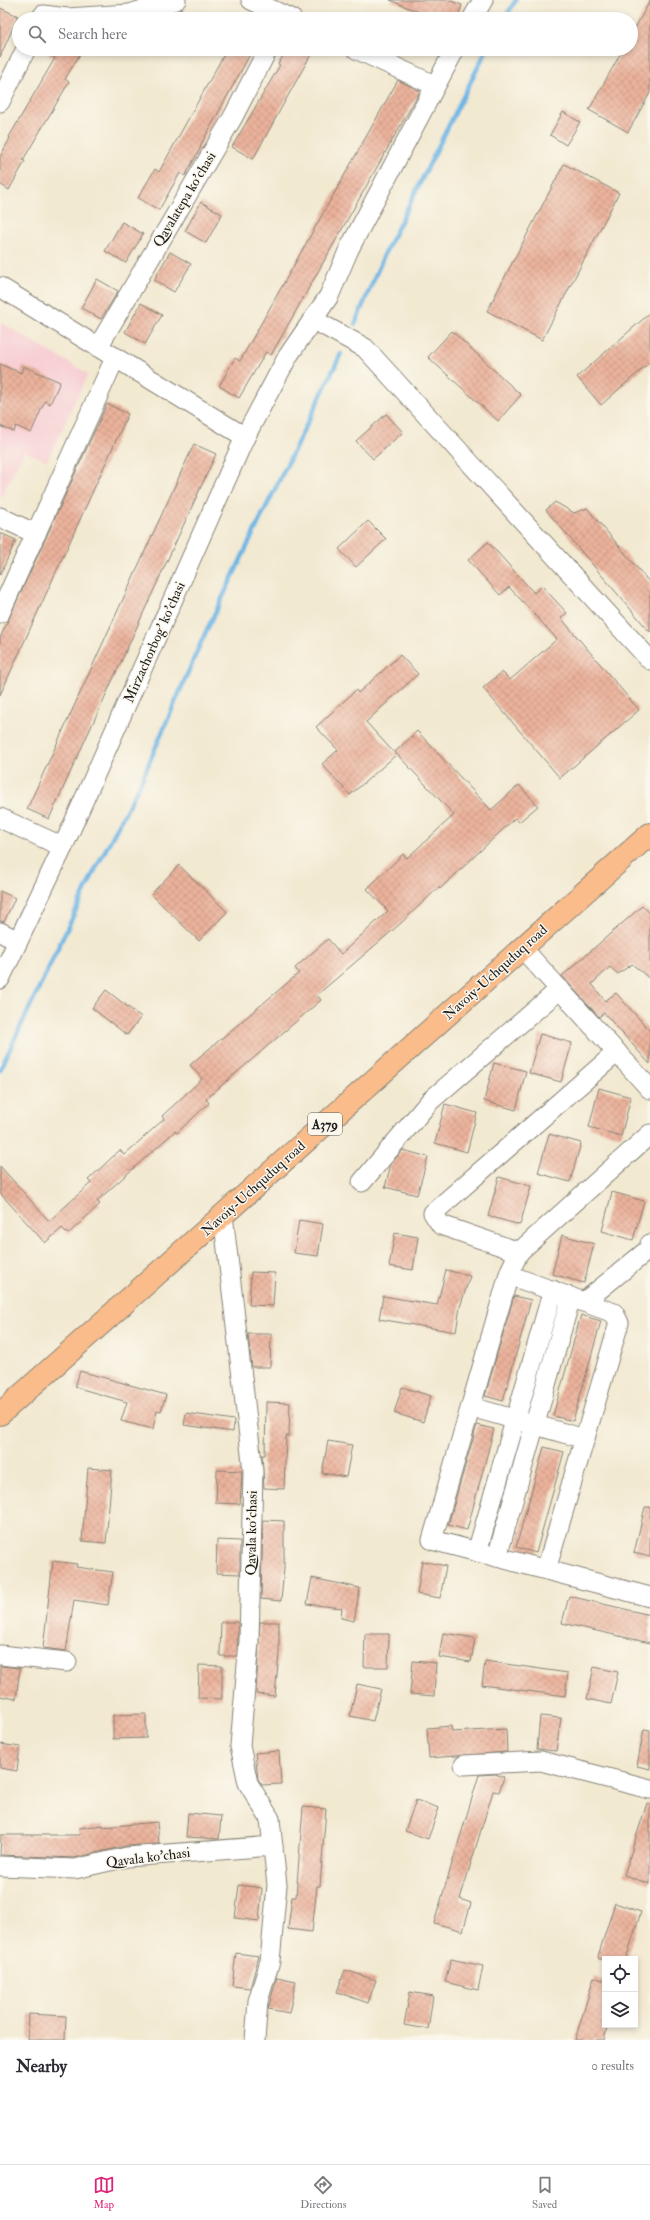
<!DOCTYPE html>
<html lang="en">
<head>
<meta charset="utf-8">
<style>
	body { margin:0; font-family:"IM FELL Double Pica",serif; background:#f7f7f7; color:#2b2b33 }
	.controls { position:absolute; right:12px; bottom:12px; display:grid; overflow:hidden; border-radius:0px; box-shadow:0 2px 6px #0003 }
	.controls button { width:36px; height:36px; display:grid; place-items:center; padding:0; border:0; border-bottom:1px solid #e1e1e2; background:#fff; color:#2b2b33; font:20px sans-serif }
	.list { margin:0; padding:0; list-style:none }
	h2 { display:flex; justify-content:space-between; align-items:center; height:52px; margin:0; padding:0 16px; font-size:17px }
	h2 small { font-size:13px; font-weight:400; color:#7c7c81 }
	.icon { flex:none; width:22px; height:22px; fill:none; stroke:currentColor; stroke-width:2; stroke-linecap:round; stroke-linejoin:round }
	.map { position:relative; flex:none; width:650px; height:2040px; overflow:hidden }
	.search { position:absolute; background:#fff; box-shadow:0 2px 6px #0003; left:12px; right:12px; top:12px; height:44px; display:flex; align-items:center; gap:10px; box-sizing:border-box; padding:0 14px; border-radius:22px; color:#7c7c81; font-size:15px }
	.sheet { height:124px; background:#fff }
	nav { display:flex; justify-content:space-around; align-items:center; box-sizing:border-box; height:56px; border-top:1px solid #e1e1e2; background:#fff; font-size:11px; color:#7c7c81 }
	nav a { display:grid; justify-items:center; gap:2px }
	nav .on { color:#db2777 }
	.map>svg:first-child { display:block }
	.built { fill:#f7cfd4 }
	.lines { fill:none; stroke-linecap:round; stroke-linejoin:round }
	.stream { stroke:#6db5e5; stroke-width:4.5 }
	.building { fill:url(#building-cross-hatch) }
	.minor-casing { stroke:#878276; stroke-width:21 }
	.highway-casing { stroke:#878276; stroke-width:24 }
	.minor { stroke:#fff; stroke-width:19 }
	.highway { stroke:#f9bc8a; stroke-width:22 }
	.labels { text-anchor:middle; stroke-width:3; stroke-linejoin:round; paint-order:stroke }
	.shield { fill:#fbf7ec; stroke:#5f5e5a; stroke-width:1 }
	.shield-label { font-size:13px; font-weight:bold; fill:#1c1c1c }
	.street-label { font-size:14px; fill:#1c1c1c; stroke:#fbf7ec }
</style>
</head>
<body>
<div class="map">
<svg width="650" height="2040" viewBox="0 0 650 2040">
	<defs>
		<pattern id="building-cross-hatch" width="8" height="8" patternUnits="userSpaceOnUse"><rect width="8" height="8" fill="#ebb29b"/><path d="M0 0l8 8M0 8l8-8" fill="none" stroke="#c99885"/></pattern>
	</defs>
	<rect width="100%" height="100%" fill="#fbf7ec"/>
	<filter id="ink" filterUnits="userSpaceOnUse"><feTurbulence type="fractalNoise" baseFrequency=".025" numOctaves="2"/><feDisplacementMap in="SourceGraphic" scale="8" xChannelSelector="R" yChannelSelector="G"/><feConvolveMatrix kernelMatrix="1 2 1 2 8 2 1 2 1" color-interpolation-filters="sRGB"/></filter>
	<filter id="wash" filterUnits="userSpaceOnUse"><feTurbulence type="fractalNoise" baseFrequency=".012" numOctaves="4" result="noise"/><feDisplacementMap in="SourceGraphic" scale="16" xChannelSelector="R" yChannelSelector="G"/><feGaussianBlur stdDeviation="0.9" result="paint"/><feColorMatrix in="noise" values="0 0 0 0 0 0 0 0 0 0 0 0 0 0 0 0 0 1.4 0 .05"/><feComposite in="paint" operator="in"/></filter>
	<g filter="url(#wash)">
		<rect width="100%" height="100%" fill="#f2e9d1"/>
		<polygon class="built" points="0,322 88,374 47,461 24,451 0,499"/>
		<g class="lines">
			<g class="stream">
				<polyline points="504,19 516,0"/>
				<polyline points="355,324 384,255 487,49"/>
				<polyline points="0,1070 95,870 139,786 202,640 255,530 341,354"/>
			</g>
		</g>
		<g id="blocks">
			<g class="building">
				<polygon points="390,0 448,0 462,5 457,19 430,19 422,16 423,14"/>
				<polygon points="650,1 650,93 628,132 589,110 623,49 631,49 631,35"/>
				<polygon points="0,8 18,16 0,57"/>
				<polygon points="39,49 83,49 65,79 69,82 23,160 25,161 9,190 0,184 0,157 10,138 9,137 55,58"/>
				<polygon points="227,49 253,49 200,146 201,147 185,176 180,173 159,210 138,198 155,169 159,172"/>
				<polygon points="287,49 314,49 253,159 232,147 280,65 278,64"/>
				<polygon points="398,80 420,91 271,355 266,352 239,398 219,386 235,358 240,361"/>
				<polygon points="563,112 580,122 566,145 550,135"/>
				<polygon points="564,164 619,193 542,340 487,311"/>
				<polygon points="201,202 222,214 206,243 185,231"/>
				<polygon points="122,222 143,234 126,263 105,251"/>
				<polygon points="170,252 191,264 174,292 154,280"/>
				<polygon points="97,279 118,291 101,319 81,308"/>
				<polygon points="141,303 162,315 145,344 125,332"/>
				<polygon points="650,313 650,362 601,405 577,377"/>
				<polygon points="452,331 521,395 498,421 428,357"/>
				<polygon points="0,364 21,373 23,366 60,382 50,404 45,401 31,433 16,426 14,432 0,426"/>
				<polygon points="107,404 128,414 0,695 0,638"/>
				<polygon points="386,414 403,432 373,459 356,441"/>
				<polygon points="194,444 216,454 49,819 27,809"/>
				<polygon points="555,502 574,513 587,508 650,583 650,632 546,510"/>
				<polygon points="368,521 386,539 356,567 339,549"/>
				<polygon points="0,533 16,540 0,575"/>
				<polygon points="488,542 534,593 542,586 567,613 561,618 639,710 560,778 483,688 502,672 510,680 557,639 509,587 500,595 468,560"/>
				<polygon points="400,655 418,674 366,722 396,755 350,795 322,764 338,750 316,727 356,690 358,693"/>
				<polygon points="417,731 491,810 519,785 538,806 519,822 515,818 440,889 439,887 400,924 317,995 321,1000 206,1099 209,1103 177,1133 175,1131 97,1201 100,1204 68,1234 62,1228 45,1243 0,1193 0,1166 49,1221 91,1183 88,1180 120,1150 124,1155 164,1119 162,1116 202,1079 190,1065 299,973 295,968 328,939 341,954 388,911 367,889 403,854 407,858 454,815 395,752"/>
				<polygon points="179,865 227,912 199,941 151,894"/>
				<polygon points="0,891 15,898 4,922 0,921"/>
				<polygon points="642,906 650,913 650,979 632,964 618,974 610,967 592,984 605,1001 616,993 650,1031 650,1064 604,1013 599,1017 562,976"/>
				<polygon points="106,990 141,1017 127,1035 92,1008"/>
				<polygon points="540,1034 572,1043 561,1082 529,1073"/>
				<polygon points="494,1063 526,1071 516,1110 484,1101"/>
				<polygon points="599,1088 631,1097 621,1136 589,1127"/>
				<polygon points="445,1104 477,1113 467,1152 435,1143"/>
				<polygon points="549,1134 581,1143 570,1182 538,1173"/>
				<polygon points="403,1150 428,1157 417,1195 385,1187 391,1164"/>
				<polygon points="499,1177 531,1186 520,1225 488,1216"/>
				<polygon points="612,1192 644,1201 633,1240 602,1231"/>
				<polygon points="299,1220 323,1224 318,1256 294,1253"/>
				<polygon points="395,1233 418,1237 413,1270 389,1266"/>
				<polygon points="562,1235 594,1244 584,1283 552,1274"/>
				<polygon points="446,1270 470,1276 460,1307 456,1332 379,1319 383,1296 437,1305"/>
				<polygon points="251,1272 275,1273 273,1306 249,1305"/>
				<polygon points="514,1296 531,1300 503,1401 485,1396"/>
				<polygon points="581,1315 601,1321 573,1421 553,1416"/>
				<polygon points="248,1334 271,1334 270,1367 252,1367"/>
				<polygon points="80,1371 166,1395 161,1411 157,1410 153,1429 121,1421 127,1402 75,1387"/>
				<polygon points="402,1387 431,1396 423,1422 394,1413"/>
				<polygon points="266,1402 290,1403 289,1436 286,1436 284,1489 264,1488 262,1455 265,1455"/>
				<polygon points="186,1413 234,1420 233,1432 184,1425"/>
				<polygon points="477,1425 494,1429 467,1530 448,1525"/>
				<polygon points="328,1441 352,1445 346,1477 322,1473"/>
				<polygon points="544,1447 564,1452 536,1553 516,1547"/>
				<polygon points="88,1468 112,1470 106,1543 82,1541"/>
				<polygon points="217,1470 242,1471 240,1504 216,1503"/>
				<polygon points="645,1507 650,1507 650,1557 634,1553"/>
				<polygon points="263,1520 284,1521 284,1568 281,1601 261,1599"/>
				<polygon points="217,1540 240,1541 240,1574 216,1573"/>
				<polygon points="53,1561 77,1564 76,1567 113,1572 108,1605 74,1600 66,1651 43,1648"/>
				<polygon points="422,1561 446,1566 440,1598 417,1594"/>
				<polygon points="312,1578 360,1588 354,1621 341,1618 342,1608 307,1604"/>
				<polygon points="569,1596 650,1615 650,1643 562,1623"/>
				<polygon points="221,1622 238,1622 237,1656 220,1656"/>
				<polygon points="260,1622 279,1622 279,1653 275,1696 256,1694"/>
				<polygon points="443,1633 475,1638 471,1662 439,1657"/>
				<polygon points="365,1634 389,1634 388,1667 364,1667"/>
				<polygon points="413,1661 436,1663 434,1696 410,1694"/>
				<polygon points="485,1661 568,1673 565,1696 482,1685"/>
				<polygon points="199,1665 222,1666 222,1699 198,1698"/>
				<polygon points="0,1666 20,1668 16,1699 0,1696"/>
				<polygon points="594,1667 618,1672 611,1704 587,1699"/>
				<polygon points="357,1684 381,1689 373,1721 350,1716"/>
				<polygon points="146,1714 146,1738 113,1739 113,1715"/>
				<polygon points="540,1716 561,1718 556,1751 537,1749"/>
				<polygon points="451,1726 452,1732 506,1729 507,1752 429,1758 427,1728"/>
				<polygon points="644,1729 650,1730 650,1769 637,1766"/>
				<polygon points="0,1744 20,1747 17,1771 0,1768"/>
				<polygon points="279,1751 281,1784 262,1785 258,1779 255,1753"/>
				<polygon points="495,1774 504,1777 499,1792 493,1791 460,1899 471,1903 463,1931 434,1923 479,1775"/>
				<polygon points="416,1800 439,1808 428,1839 405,1831"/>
				<polygon points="647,1803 650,1804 650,1884 624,1875"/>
				<polygon points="303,1807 326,1809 320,1886 317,1886 312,1932 288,1929 292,1897 296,1897"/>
				<polygon points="188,1813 221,1816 219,1839 186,1837"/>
				<polygon points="157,1822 159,1844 125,1846 74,1858 0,1855 1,1835 80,1835 79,1828 103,1825 103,1827"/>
				<polygon points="239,1885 262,1888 259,1921 235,1918"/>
				<polygon points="615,1903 641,1912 626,1959 599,1959 598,1956"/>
				<polygon points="236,1953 259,1956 250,1988 232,1986"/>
				<polygon points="451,1959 483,1966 478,1990 445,1982"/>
				<polygon points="345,1970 376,1980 368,2003 337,1992"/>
				<polygon points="277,1977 296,1981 289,2013 268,2009"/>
				<polygon points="594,1977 605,1981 605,2025 608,2025 604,2040 575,2040"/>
				<polygon points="410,1992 433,1996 428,2029 404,2025"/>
				<polygon points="29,2014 66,2016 65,2040 28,2040"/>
			</g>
		</g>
	</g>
	<g filter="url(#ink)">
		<use href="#blocks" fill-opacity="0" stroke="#878276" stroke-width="1"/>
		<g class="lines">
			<defs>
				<g id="minor">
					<polyline points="251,0 292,19"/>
					<polyline points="43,15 67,18 129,14 176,0"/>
					<polyline points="472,19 483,0"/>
					<polyline points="356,49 434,85"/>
					<polyline points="0,102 26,49"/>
					<polyline points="0,287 245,437"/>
					<polyline points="314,320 365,348 650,660"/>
					<polyline points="98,347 233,117 268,49"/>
					<polyline points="0,517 36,534"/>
					<polyline points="0,613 115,358"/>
					<polyline points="0,818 63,847"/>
					<polyline points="0,932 18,941"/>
					<polyline points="522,948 650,1089"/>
					<polyline points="0,979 63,847 245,437 288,356 329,296 349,249 455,49"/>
					<polyline points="650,1134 519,1252 510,1271 432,1540 650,1597"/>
					<polyline points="362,1182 430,1101 560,989"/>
					<polyline points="223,1215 253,1471 249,1642 240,1746 248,1783 270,1819 277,1885 270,1961 258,2001 255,2040"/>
					<polyline points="519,1252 441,1225 433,1213 617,1052"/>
					<polyline points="509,1275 614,1313 619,1323 546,1570"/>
					<polyline points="584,1302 649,1249 650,1244"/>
					<polyline points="471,1407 585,1439"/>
					<polyline points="477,1552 553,1290"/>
					<polyline points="497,1557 571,1297"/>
					<polyline points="0,1655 67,1662"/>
					<polyline points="464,1765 541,1761 650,1789"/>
					<polyline points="0,1866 75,1869 127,1857 273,1846"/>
				</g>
				<polyline id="highway" points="0,1414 650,834"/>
			</defs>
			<use href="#minor" class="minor-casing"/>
			<use href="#highway" class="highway-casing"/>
			<use href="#minor" class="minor"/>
			<use href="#highway" class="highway"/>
		</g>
	</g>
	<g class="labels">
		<rect class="shield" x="308" y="1113" width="34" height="22" rx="3"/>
		<g class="shield-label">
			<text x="325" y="1129">A379</text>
		</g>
		<g class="street-label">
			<text transform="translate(184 199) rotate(-59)" y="5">Qavalatepa ko'chasi</text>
			<text transform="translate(154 642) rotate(-66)" y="5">Mirzachorbog' ko'chasi</text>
			<text transform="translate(495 972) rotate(-42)" y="5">Navoiy-Uchquduq road</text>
			<text transform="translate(253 1188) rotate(-42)" y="5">Navoiy-Uchquduq road</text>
			<text transform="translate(251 1533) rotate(-89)" y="5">Qavala ko'chasi</text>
			<text transform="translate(148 1857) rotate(-7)" y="5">Qavala ko'chasi</text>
		</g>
	</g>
</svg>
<div class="controls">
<button><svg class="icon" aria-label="locate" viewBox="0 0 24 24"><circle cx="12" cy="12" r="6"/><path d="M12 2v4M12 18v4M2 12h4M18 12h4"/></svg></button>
<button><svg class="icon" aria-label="layers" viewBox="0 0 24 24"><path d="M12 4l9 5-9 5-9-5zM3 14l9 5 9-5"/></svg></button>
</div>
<div class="search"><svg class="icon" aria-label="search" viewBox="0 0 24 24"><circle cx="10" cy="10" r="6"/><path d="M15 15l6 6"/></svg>Search here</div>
</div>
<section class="sheet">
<h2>Nearby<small>0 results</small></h2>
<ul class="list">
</ul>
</section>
<nav>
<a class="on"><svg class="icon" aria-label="map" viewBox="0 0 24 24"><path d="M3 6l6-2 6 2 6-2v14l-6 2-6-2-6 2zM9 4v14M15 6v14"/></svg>Map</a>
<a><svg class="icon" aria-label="directions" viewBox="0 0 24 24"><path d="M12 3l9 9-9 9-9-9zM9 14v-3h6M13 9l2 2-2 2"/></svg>Directions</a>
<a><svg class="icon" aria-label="saved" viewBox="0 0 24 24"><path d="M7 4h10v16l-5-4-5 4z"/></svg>Saved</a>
</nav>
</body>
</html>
